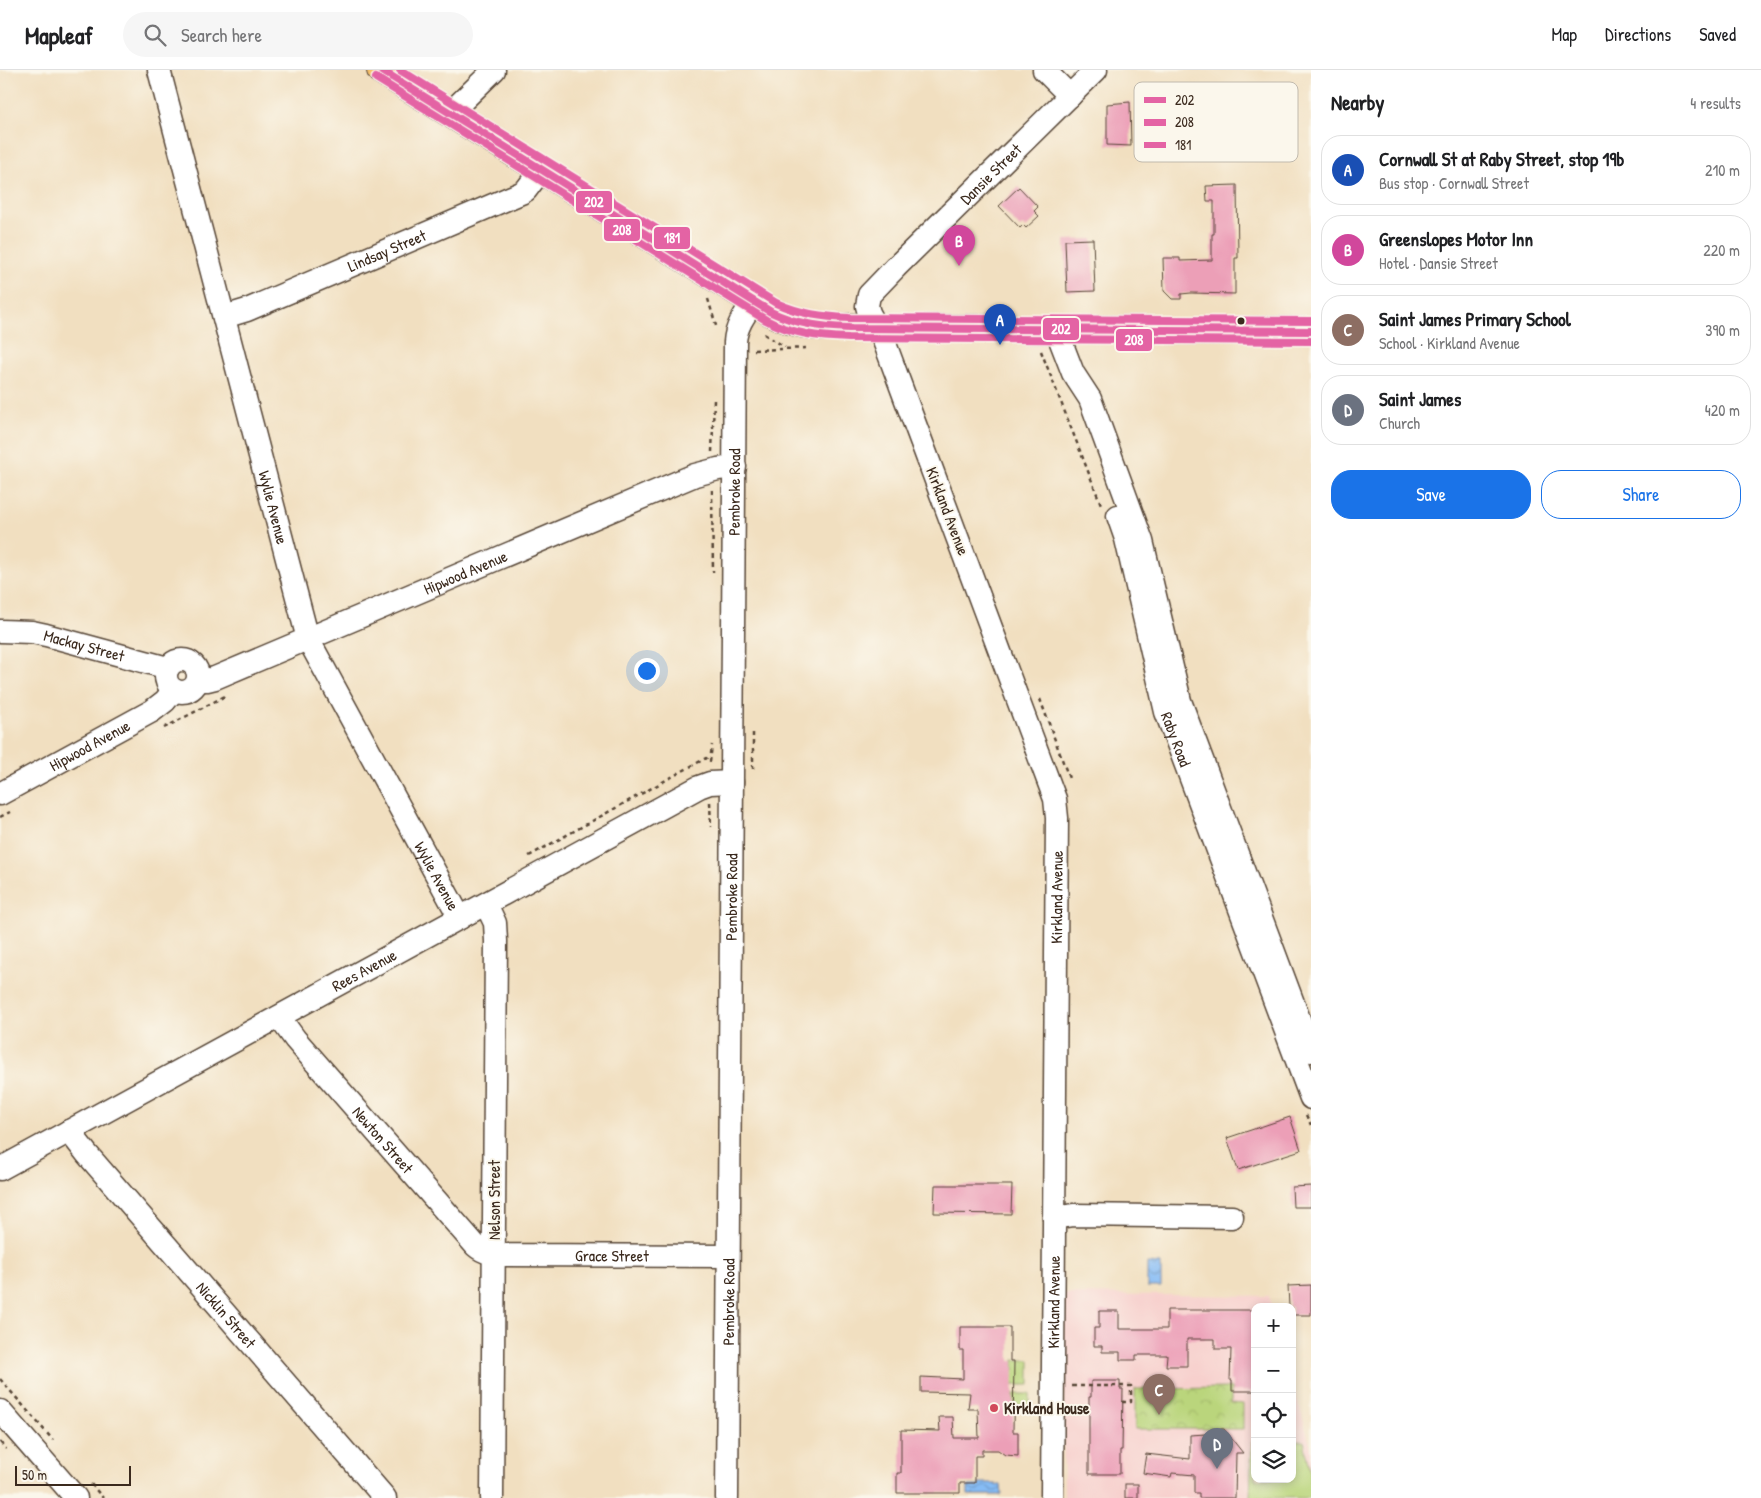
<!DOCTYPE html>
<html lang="en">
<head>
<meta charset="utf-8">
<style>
	body { margin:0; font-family:"Patrick Hand",sans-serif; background:#f6f6f6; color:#202124 }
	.controls { position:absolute; right:15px; bottom:15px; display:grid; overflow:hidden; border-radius:10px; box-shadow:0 2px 8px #0003 }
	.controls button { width:45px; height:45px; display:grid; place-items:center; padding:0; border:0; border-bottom:1px solid #e0e0e0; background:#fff; color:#202124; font:25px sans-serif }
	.scale { position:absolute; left:15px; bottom:12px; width:116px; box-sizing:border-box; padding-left:5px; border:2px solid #3b2a1e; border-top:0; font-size:14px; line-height:18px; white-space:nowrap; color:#3b2a1e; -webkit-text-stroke:4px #fbf7ec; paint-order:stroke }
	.you { position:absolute; left:646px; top:600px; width:18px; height:18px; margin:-12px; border:4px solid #fff; border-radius:50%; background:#1a73e8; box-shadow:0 0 0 8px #1a73e833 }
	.badge { display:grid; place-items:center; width:32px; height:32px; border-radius:50%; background:#1a73e8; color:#fff; font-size:16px; font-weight:700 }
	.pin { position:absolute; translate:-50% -41px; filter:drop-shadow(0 1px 2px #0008) }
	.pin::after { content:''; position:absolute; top:26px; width:18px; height:15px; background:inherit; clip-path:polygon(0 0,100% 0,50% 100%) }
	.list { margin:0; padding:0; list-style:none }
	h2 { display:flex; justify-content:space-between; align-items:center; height:65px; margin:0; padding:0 20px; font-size:21px }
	h2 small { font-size:16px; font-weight:400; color:#757577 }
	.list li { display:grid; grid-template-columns:32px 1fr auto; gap:15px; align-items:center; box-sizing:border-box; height:70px; margin:0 10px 10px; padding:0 10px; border:1px solid #e0e0e0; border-radius:20px }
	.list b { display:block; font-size:19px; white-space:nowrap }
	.list p { margin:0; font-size:16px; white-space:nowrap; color:#757577 }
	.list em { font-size:16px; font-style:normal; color:#757577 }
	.actions { display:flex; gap:10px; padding:15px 20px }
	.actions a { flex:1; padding:11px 0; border:1px solid #1a73e8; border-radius:20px; text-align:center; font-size:18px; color:#1a73e8 }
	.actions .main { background:#1a73e8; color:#fff }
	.icon { flex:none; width:28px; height:28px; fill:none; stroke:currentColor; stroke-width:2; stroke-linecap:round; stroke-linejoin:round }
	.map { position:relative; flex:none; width:1311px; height:1428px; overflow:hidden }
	header { display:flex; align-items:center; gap:30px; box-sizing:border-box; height:70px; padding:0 25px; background:#fff; border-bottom:1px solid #e0e0e0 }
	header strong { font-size:24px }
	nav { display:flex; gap:28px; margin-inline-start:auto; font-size:18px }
	.search { width:350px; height:45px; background:#f6f6f6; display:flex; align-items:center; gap:12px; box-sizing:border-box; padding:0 18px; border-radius:28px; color:#757577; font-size:19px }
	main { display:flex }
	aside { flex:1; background:#fff }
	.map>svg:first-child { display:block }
	.built { fill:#f7d0cd }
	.green { fill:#bad57b; stroke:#7a804c }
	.park { fill:url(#park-crowns); stroke:#7a804c }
	.water { fill:url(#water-waves); stroke:#60738a }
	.building { fill:#ec9fb7 }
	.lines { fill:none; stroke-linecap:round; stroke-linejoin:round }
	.minor-casing { stroke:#564536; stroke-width:25 }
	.major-casing { stroke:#564536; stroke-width:30 }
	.path { stroke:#564536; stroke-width:2.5; stroke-dasharray:4 4; stroke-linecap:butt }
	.minor { stroke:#fff; stroke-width:22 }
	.major { stroke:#f6c06b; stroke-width:28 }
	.bus-1-casing { stroke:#fbf7ec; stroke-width:11 }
	.bus-2-casing { stroke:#fbf7ec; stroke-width:11 }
	.bus-3-casing { stroke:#fbf7ec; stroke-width:11 }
	.bus-1 { stroke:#e463a4; stroke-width:8 }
	.bus-2 { stroke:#e463a4; stroke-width:8 }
	.bus-3 { stroke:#e463a4; stroke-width:8 }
	.bus-dot { fill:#3b2a1e; stroke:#fbf7ec; stroke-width:2 }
	.poi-dot { fill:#d1495b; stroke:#fbf7ec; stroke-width:2 }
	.labels { text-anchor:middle; stroke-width:4; stroke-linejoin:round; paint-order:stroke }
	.street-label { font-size:16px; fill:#3b2a1e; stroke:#fbf7ec }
	.poi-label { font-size:16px; font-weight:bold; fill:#3b2a1e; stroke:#fbf7ec; text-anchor:start }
	.key { fill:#fbf7ec; stroke:#c1baae; stroke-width:1 }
	.key-label { font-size:14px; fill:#3b2a1e }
	.line-badge { stroke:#fbf7ec; stroke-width:2 }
	.badge-label { font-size:14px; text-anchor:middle; font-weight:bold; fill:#fff }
</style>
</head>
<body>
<header>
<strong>Mapleaf</strong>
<div class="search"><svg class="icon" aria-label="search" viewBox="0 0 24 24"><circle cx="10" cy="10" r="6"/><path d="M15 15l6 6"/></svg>Search here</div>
<nav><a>Map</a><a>Directions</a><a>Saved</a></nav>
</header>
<main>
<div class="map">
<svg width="1311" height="1428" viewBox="0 0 1311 1428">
	<defs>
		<pattern id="park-crowns" width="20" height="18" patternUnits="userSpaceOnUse" patternTransform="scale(1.25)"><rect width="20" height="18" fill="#bad57b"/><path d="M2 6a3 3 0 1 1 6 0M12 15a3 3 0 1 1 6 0" fill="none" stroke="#a1b76a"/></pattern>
		<pattern id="water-waves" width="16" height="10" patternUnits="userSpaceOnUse" patternTransform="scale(1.25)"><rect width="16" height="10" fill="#86bcf5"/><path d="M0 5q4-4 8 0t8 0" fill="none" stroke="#6f99c6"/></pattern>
	</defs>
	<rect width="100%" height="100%" fill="#fbf7ec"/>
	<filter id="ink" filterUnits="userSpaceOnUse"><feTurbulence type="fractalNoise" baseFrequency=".02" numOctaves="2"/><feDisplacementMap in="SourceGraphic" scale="10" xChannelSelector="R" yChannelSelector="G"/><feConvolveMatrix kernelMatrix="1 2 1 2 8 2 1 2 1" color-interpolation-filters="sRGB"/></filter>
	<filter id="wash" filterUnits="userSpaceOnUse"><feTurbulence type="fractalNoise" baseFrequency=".0096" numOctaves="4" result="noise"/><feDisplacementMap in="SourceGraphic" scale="20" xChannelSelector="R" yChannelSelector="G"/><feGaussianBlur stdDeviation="1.12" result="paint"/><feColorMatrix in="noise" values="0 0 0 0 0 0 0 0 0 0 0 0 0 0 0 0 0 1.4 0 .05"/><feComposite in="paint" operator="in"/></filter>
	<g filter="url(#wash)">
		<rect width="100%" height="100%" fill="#f1dfc0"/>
		<polygon class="built" points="1063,1224 1269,1226 1272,1237 1255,1237 1255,1409 1292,1409 1292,1311 1311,1378 1311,1428 1064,1428"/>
		<g class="green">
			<polygon points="1014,1290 1030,1290 1030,1315 1010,1315 1010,1301 1014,1300"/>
			<polygon points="1014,1324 1030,1324 1030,1336 1014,1335"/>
			<polygon points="1252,1371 1255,1371 1255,1409 1292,1409 1292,1371 1304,1371 1311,1404 1311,1428 1250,1428"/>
		</g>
		<polygon class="park" points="1231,1318 1231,1333 1243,1334 1243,1359 1135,1359 1135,1319"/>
		<g class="water">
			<polygon points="1147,1193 1161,1194 1161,1217 1147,1217"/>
			<polygon points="979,1413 996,1413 996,1415 1001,1415 1002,1425 968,1425 968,1416 978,1416"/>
		</g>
		<g id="blocks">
			<g class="building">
				<polygon points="1130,32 1131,76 1107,75 1107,34"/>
				<polygon points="1237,115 1238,188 1235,188 1235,224 1191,223 1181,224 1181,229 1172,229 1164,221 1163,188 1180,188 1180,191 1212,190 1212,164 1214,164 1214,131 1207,131 1206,116"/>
				<polygon points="1019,117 1038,137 1034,141 1039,146 1026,158 1023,155 1020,158 999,136"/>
				<polygon points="1093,169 1095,221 1067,222 1065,170"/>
				<polygon points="1290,1047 1301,1080 1238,1100 1227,1068"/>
				<polygon points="935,1115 1012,1115 1011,1144 934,1143"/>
				<polygon points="1311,1116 1311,1137 1293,1137 1292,1117"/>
				<polygon points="1311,1215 1311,1245 1292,1245 1292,1237 1289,1237 1288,1216"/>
				<polygon points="1167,1240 1255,1240 1255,1321 1232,1321 1232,1311 1230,1311 1231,1279 1215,1279 1215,1269 1187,1269 1187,1296 1166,1296 1167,1285 1136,1285 1136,1290 1120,1290 1120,1282 1102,1282 1102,1276 1094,1276 1094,1258 1099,1258 1099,1241 1119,1241 1119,1259 1167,1259"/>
				<polygon points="960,1257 1010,1257 1010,1291 1014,1291 1013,1362 1018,1362 1018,1386 1005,1385 998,1380 982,1380 982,1386 975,1386 975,1413 960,1413 960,1423 897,1423 897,1403 901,1403 901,1360 940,1361 939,1347 953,1347 954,1368 979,1368 978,1339 968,1339 970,1323 921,1322 921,1307 963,1309 963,1280 960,1280"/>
				<polygon points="1091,1311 1120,1311 1120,1319 1123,1319 1122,1380 1120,1380 1120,1404 1089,1404 1089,1327 1091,1327"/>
				<polygon points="1211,1359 1224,1359 1243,1383 1236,1383 1235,1428 1199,1428 1199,1423 1194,1423 1194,1405 1172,1403 1171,1407 1143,1403 1146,1384 1190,1389 1190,1365 1206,1364"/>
				<rect x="1125" y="1414" width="13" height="14"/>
			</g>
		</g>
	</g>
	<g filter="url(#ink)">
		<use href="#blocks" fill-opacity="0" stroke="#564536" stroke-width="1"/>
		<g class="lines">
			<defs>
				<g id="minor">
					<path id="s1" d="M159,0l149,569 152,279"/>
					<polyline points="1044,0 1070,26"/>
					<polyline points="451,42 494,0"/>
					<path id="s2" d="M224,247l23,-7 274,-117 5,-3 15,-20"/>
					<polyline points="1056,259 1073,303 1090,329 1142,471 1180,631 1311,981"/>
					<path id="s3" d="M1118,446l8,23 40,173 145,386"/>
					<path id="s4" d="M0,561l32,1 14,3 122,33"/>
					<circle cx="182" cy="606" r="16"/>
					<path id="s5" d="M198,610h9l8,-2 480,-203 23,-6 17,-2"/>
					<path id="s6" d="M0,724l152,-83 13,-10 9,-11"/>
					<polyline points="486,834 495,853 496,871 492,1428"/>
					<path id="s7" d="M279,947l16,22 181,207c9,8 19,8 31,9l221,1"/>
					<path id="s8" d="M69,1061l18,23 298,344"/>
					<path id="s9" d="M0,1099l699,-382 11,-4 22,-1"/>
					<polyline points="1054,1148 1073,1145 1232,1147"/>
					<polyline points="0,1341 76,1428"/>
					<path id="s10" d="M727,1428l8,-1156c1,-16 10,-28 19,-41"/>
					<path id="s11" d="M1052,1428l5,-680 -2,-19 -145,-388 -26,-70 -15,-28 -2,-7 2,-11 27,-28 200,-197"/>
				</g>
				<path id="major" d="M381,0l390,242c33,18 69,15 105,16l435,3"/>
			</defs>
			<use href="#minor" class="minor-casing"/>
			<use href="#major" class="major-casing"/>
			<g class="path">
				<polyline points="708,229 717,259"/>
				<polyline points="764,264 785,277"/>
				<polyline points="754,280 809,278"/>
				<polyline points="1041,281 1102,437"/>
				<polyline points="712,382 714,330"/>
				<polyline points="712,420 713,502"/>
				<polyline points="1040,629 1070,711"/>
				<polyline points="164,658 225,626"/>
				<polyline points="753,699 753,660"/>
				<polyline points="710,732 711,757"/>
				<polyline points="0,747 10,742"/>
				<polyline points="529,786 706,688 710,692 712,675"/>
				<polyline points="1306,1045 1311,1055"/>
				<polyline points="0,1309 53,1370"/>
				<polyline points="1072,1316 1131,1316 1131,1332 1122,1332"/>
				<polyline points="0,1372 6,1379"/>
				<polyline points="91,1414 103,1428"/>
			</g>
			<use href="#minor" class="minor"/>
			<use href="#major" class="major"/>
			<defs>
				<path id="bus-1" d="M381,0l390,242c25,12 50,15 78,16l462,3"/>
				<path id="bus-2" d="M376,8l390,242c26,14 53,17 83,18l462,3"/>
				<path id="bus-3" d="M400,0l376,233c24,11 47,14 73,15l462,3"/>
			</defs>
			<use href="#bus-1" class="bus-1-casing"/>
			<use href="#bus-2" class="bus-2-casing"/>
			<use href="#bus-3" class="bus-3-casing"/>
			<use href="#bus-1" class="bus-1"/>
			<use href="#bus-2" class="bus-2"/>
			<use href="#bus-3" class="bus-3"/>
		</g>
	</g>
	<circle class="bus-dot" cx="1241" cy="251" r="4.5"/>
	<circle class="poi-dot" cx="994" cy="1338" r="5"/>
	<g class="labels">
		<g class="street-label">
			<text dy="6" stroke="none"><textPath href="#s11" startOffset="1410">Dansie Street</textPath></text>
			<text dy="6" stroke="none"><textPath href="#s2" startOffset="176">Lindsay Street</textPath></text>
			<text dy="6" stroke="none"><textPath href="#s10" startOffset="1006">Pembroke Road</textPath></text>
			<text dy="6" stroke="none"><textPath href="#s1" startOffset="452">Wylie Avenue</textPath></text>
			<text transform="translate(948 441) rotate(69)" y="6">Kirkland Avenue</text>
			<text dy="6" stroke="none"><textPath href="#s5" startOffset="289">Hipwood Avenue</textPath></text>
			<text dy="6" stroke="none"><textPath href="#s4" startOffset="86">Mackay Street</textPath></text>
			<text dy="6" stroke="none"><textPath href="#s3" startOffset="231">Raby Road</textPath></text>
			<text dy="6" stroke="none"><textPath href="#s6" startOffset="102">Hipwood Avenue</textPath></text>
			<text dy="6" stroke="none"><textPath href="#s1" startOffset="858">Wylie Avenue</textPath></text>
			<text dy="6" stroke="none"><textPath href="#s10" startOffset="601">Pembroke Road</textPath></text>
			<text dy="6" stroke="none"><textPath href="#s11" startOffset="601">Kirkland Avenue</textPath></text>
			<text dy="6" stroke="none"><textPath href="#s9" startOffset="415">Rees Avenue</textPath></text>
			<text dy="6" stroke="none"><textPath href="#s7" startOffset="161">Newton Street</textPath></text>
			<text transform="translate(494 1130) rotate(-90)" y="6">Nelson Street</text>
			<text dy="6" stroke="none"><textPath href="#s7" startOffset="440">Grace Street</textPath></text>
			<text dy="6" stroke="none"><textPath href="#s10" startOffset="196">Pembroke Road</textPath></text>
			<text dy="6" stroke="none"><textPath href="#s11" startOffset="196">Kirkland Avenue</textPath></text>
			<text dy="6" stroke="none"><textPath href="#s8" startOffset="242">Nicklin Street</textPath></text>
		</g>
		<g class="poi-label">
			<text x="1004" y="1344">Kirkland House</text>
		</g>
	</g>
	<rect x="1134" y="12" width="164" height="80" rx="8" class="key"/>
	<rect x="1144" y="27" width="22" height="6" fill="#e463a4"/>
	<rect x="1144" y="49" width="22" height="7" fill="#e463a4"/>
	<rect x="1144" y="72" width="22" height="6" fill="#e463a4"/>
	<g class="key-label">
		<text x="1175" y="35">202</text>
		<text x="1175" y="57">208</text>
		<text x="1175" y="80">181</text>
	</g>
	<g class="line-badge">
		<rect x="575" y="120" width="38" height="24" rx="5" fill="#e463a4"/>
		<rect x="603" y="148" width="38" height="24" rx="5" fill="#e463a4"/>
		<rect x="653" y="156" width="38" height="24" rx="5" fill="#e463a4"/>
		<rect x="1042" y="247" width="38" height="24" rx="5" fill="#e463a4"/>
		<rect x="1115" y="258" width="38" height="24" rx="5" fill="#e463a4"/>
	</g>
	<g class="badge-label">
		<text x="594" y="137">202</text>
		<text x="622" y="165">208</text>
		<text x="672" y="173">181</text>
		<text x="1061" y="264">202</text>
		<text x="1134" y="275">208</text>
	</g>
</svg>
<div class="controls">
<button>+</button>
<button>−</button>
<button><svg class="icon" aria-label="locate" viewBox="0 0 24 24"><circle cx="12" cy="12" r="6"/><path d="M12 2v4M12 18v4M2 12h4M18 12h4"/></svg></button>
<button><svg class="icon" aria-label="layers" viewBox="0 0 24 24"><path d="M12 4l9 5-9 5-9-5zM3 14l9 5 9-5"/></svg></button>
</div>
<div class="scale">50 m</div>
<div class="you"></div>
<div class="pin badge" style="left:1000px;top:275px;background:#1a4fb4">A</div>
<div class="pin badge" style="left:959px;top:196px;background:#d1479c">B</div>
<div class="pin badge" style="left:1159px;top:1345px;background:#8d6e63">C</div>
<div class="pin badge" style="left:1217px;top:1399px;background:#6b7280">D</div>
</div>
<aside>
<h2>Nearby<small>4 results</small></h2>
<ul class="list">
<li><span class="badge" style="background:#1a4fb4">A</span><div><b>Cornwall St at Raby Street, stop 19b</b><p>Bus stop · Cornwall Street</p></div><em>210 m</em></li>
<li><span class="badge" style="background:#d1479c">B</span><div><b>Greenslopes Motor Inn</b><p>Hotel · Dansie Street</p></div><em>220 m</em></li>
<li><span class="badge" style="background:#8d6e63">C</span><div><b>Saint James Primary School</b><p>School · Kirkland Avenue</p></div><em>390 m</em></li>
<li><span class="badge" style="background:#6b7280">D</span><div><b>Saint James</b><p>Church</p></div><em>420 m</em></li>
</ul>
<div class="actions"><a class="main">Save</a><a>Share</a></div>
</aside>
</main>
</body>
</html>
